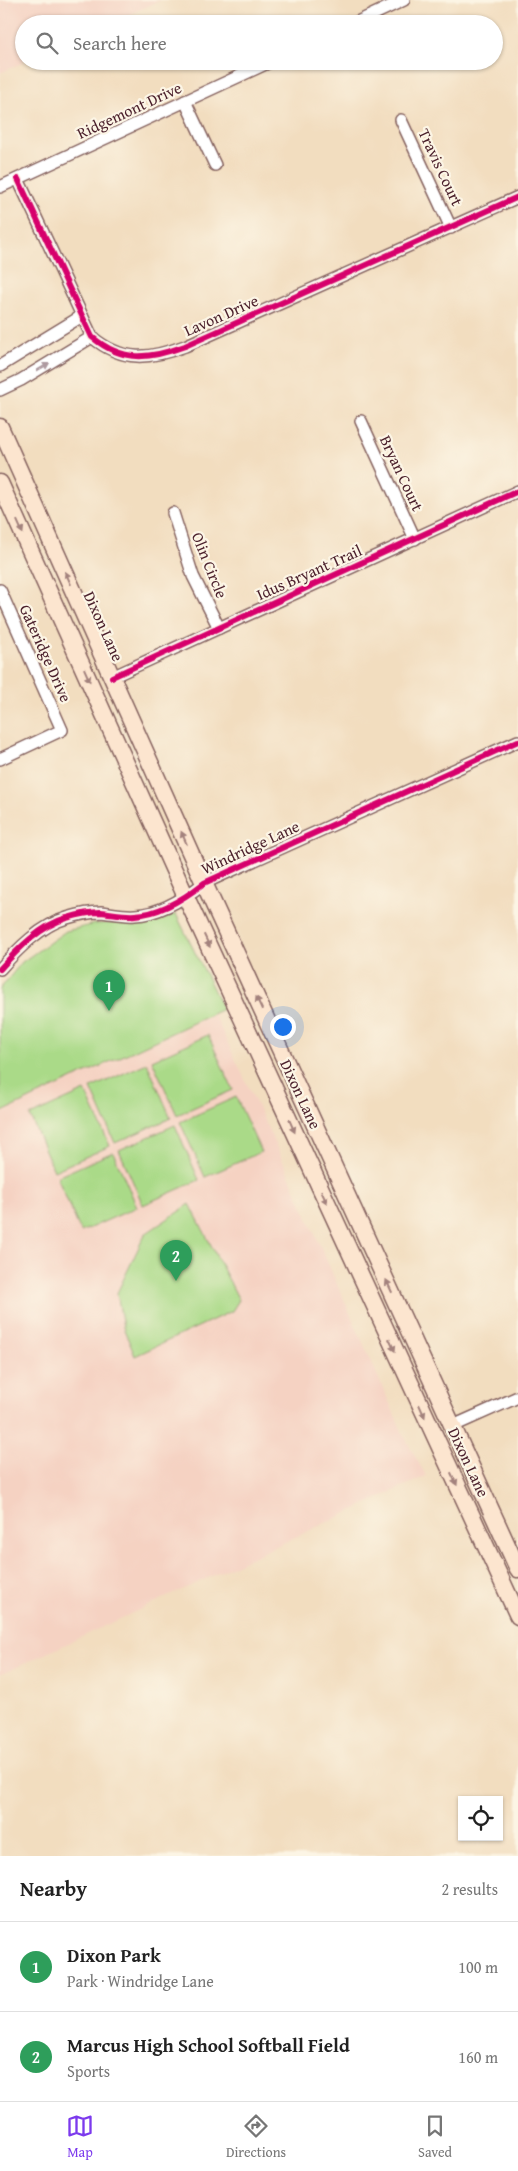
<!DOCTYPE html>
<html lang="en">
<head>
<meta charset="utf-8">
<style>
	body { margin:0; font-family:"Gentium Book Plus",serif; background:#f6f6f6; color:#222 }
	.controls { position:absolute; right:15px; bottom:15px; display:grid; overflow:hidden; border-radius:0px; box-shadow:0 1px 4px #0004 }
	.controls button { width:45px; height:45px; display:grid; place-items:center; padding:0; border:0; border-bottom:1px solid #e0e0e0; background:#fff; color:#222; font:25px sans-serif }
	.you { position:absolute; left:282px; top:1026px; width:18px; height:18px; margin:-12px; border:4px solid #fff; border-radius:50%; background:#1a73e8; box-shadow:0 0 0 8px #1a73e833 }
	.badge { display:grid; place-items:center; width:32px; height:32px; border-radius:50%; background:#7c3aed; color:#fff; font-size:16px; font-weight:700 }
	.pin { position:absolute; translate:-50% -41px; filter:drop-shadow(0 1px 2px #0008) }
	.pin::after { content:''; position:absolute; top:26px; width:18px; height:15px; background:inherit; clip-path:polygon(0 0,100% 0,50% 100%) }
	.list { margin:0; padding:0; list-style:none }
	h2 { display:flex; justify-content:space-between; align-items:center; height:65px; margin:0; padding:0 20px; font-size:21px }
	h2 small { font-size:16px; font-weight:400; color:#767676 }
	.list li { display:grid; grid-template-columns:32px 1fr auto; gap:15px; align-items:center; box-sizing:border-box; height:90px; padding:0 20px; border-top:1px solid #e0e0e0 }
	.list b { display:block; font-size:19px; white-space:nowrap }
	.list p { margin:0; font-size:16px; white-space:nowrap; color:#767676 }
	.list em { font-size:16px; font-style:normal; color:#767676 }
	.icon { flex:none; width:28px; height:28px; fill:none; stroke:currentColor; stroke-width:2; stroke-linecap:round; stroke-linejoin:round }
	.map { position:relative; flex:none; width:518px; height:1856px; overflow:hidden }
	.search { position:absolute; background:#fff; box-shadow:0 1px 4px #0004; left:15px; right:15px; top:15px; height:55px; display:flex; align-items:center; gap:12px; box-sizing:border-box; padding:0 18px; border-radius:28px; color:#767676; font-size:19px }
	.sheet { height:245px; background:#fff }
	nav { display:flex; justify-content:space-around; align-items:center; box-sizing:border-box; height:70px; border-top:1px solid #e0e0e0; background:#fff; font-size:14px; color:#767676 }
	nav a { display:grid; justify-items:center; gap:2px }
	nav .on { color:#7c3aed }
	.map>svg:first-child { display:block }
	.built { fill:#f5d2c2 }
	.green { fill:#aada88; stroke:#7a7c5a }
	.lines { fill:none; stroke-linecap:round; stroke-linejoin:round }
	.minor-casing { stroke:#85625f; stroke-width:14 }
	.secondary-casing { stroke:#85625f; stroke-width:19 }
	.minor { stroke:#fff; stroke-width:11 }
	.secondary { stroke:#fce5cf; stroke-width:16 }
	.cycleway-casing { stroke:#fcf5e5; stroke-width:9 }
	.cycleway { stroke:#d6006c; stroke-width:6 }
	.oneway { fill:#ae9aa0 }
	.oneway2 { fill:#a3827d }
	.labels { text-anchor:middle; stroke-width:4.5; stroke-linejoin:round; paint-order:stroke }
	.street-label { font-size:16px; fill:#4a1f2b; stroke:#fcf5e5 }
</style>
</head>
<body>
<div class="map">
<svg width="518" height="1856" viewBox="0 0 518 1856">
	<rect width="100%" height="100%" fill="#fcf5e5"/>
	<filter id="ink" filterUnits="userSpaceOnUse"><feTurbulence type="fractalNoise" baseFrequency=".02" numOctaves="2"/><feDisplacementMap in="SourceGraphic" scale="10" xChannelSelector="R" yChannelSelector="G"/><feConvolveMatrix kernelMatrix="1 2 1 2 8 2 1 2 1" color-interpolation-filters="sRGB"/></filter>
	<filter id="wash" filterUnits="userSpaceOnUse"><feTurbulence type="fractalNoise" baseFrequency=".0096" numOctaves="4" result="noise"/><feDisplacementMap in="SourceGraphic" scale="20" xChannelSelector="R" yChannelSelector="G"/><feGaussianBlur stdDeviation="1.12" result="paint"/><feColorMatrix in="noise" values="0 0 0 0 0 0 0 0 0 0 0 0 0 0 0 0 0 1.4 0 .05"/><feComposite in="paint" operator="in"/></filter>
	<g filter="url(#wash)">
		<rect width="100%" height="100%" fill="#f2ddbf"/>
		<g class="built">
			<polygon points="0,0 161,0 109,24 24,24 24,61 26,61 0,73"/>
			<polygon points="214,1014 278,1150 405,1438 426,1476 0,1675 0,1113"/>
		</g>
		<g class="green">
			<polygon points="176,914 223,1009 0,1113 0,989 22,962 66,931 95,924 123,922 139,924"/>
			<polygon points="208,1035 233,1090 177,1115 152,1060"/>
			<polygon points="147,1063 171,1118 115,1143 91,1088"/>
			<polygon points="85,1091 110,1146 54,1171 30,1116"/>
			<polygon points="236,1097 261,1152 205,1177 180,1122"/>
			<polygon points="175,1125 199,1180 143,1205 119,1150"/>
			<polygon points="113,1152 137,1207 81,1232 57,1177"/>
			<polygon points="190,1204 239,1300 232,1311 135,1356 123,1327 117,1293 145,1234"/>
		</g>
	</g>
	<g filter="url(#ink)">
		<g class="lines">
			<defs>
				<g id="minor">
					<polyline points="353,24 404,0"/>
					<polyline points="185,101 215,165"/>
					<polyline points="401,120 451,228"/>
					<path d="M18,179l74,158c31,26 58,22 93,9l333,-149"/>
					<polyline points="0,187 272,61"/>
					<polyline points="0,366 82,316"/>
					<polyline points="0,390 21,380 92,337"/>
					<polyline points="361,421 415,539"/>
					<polyline points="173,513 193,576 219,628"/>
					<polyline points="0,590 62,730 0,759"/>
					<polyline points="112,677 518,491"/>
					<path d="M0,969c17,-19 41,-44 67,-51 10,-3 23,-6 34,-6 11,1 23,4 34,3 25,-1 50,-17 69,-32l314,-142"/>
					<polyline points="453,1426 518,1397"/>
				</g>
				<g id="secondary">
					<polyline points="0,427 204,883 518,1569"/>
					<polyline points="0,483 186,897 518,1616"/>
				</g>
			</defs>
			<use href="#minor" class="minor-casing"/>
			<use href="#secondary" class="secondary-casing"/>
			<use href="#minor" class="minor"/>
			<use href="#secondary" class="secondary"/>
			<defs>
				<g id="cycleway">
					<path d="M18,179l74,158c31,26 58,22 93,9l333,-149"/>
					<polyline points="112,677 518,491"/>
					<path d="M0,969c17,-19 41,-44 67,-51 10,-3 23,-6 34,-6 11,1 23,4 34,3 25,-1 50,-17 69,-32l314,-142"/>
				</g>
			</defs>
			<use href="#cycleway" class="cycleway-casing"/>
			<use href="#cycleway" class="cycleway"/>
		</g>
		<defs><path id="oneway-solid" d="M-6-.8H1V-3.2L6.5 0L1 3.2V.8H-6Z" transform="scale(1.25)"/></defs>
		<use class="oneway" href="#oneway-solid" transform="translate(43 367) rotate(-30)"/>
		<g class="oneway2">
			<use href="#oneway-solid" transform="translate(20 527) rotate(66)"/>
			<use href="#oneway-solid" transform="translate(68 578) rotate(-114)"/>
			<use href="#oneway-solid" transform="translate(87 675) rotate(66)"/>
			<use href="#oneway-solid" transform="translate(184 838) rotate(-114)"/>
			<use href="#oneway-solid" transform="translate(207 941) rotate(65)"/>
			<use href="#oneway-solid" transform="translate(259 1003) rotate(-115)"/>
			<use href="#oneway-solid" transform="translate(292 1126) rotate(66)"/>
			<use href="#oneway-solid" transform="translate(324 1197) rotate(65)"/>
			<use href="#oneway-solid" transform="translate(389 1286) rotate(-115)"/>
			<use href="#oneway-solid" transform="translate(392 1345) rotate(65)"/>
			<use href="#oneway-solid" transform="translate(422 1411) rotate(66)"/>
			<use href="#oneway-solid" transform="translate(454 1479) rotate(65)"/>
		</g>
	</g>
	<g class="labels">
		<g class="street-label">
			<text transform="translate(129 110) rotate(-25)" y="6">Ridgemont Drive</text>
			<text transform="translate(441 167) rotate(65)" y="6">Travis Court</text>
			<text transform="translate(221 315) rotate(-24)" y="6">Lavon Drive</text>
			<text transform="translate(402 473) rotate(65)" y="6">Bryan Court</text>
			<text transform="translate(210 565) rotate(68)" y="6">Olin Circle</text>
			<text transform="translate(309 572) rotate(-24)" y="6">Idus Bryant Trail</text>
			<text transform="translate(104 626) rotate(66)" y="6">Dixon Lane</text>
			<text transform="translate(46 653) rotate(66)" y="6">Gateridge Drive</text>
			<text transform="translate(250 847) rotate(-25)" y="6">Windridge Lane</text>
			<text transform="translate(301 1094) rotate(65)" y="6">Dixon Lane</text>
			<text transform="translate(469 1462) rotate(65)" y="6">Dixon Lane</text>
		</g>
	</g>
</svg>
<div class="controls">
<button><svg class="icon" aria-label="locate" viewBox="0 0 24 24"><circle cx="12" cy="12" r="6"/><path d="M12 2v4M12 18v4M2 12h4M18 12h4"/></svg></button>
</div>
<div class="you"></div>
<div class="pin badge" style="left:109px;top:1011px;background:#2e9e5b">1</div>
<div class="pin badge" style="left:176px;top:1281px;background:#2e9e5b">2</div>
<div class="search"><svg class="icon" aria-label="search" viewBox="0 0 24 24"><circle cx="10" cy="10" r="6"/><path d="M15 15l6 6"/></svg>Search here</div>
</div>
<section class="sheet">
<h2>Nearby<small>2 results</small></h2>
<ul class="list">
<li><span class="badge" style="background:#2e9e5b">1</span><div><b>Dixon Park</b><p>Park · Windridge Lane</p></div><em>100 m</em></li>
<li><span class="badge" style="background:#2e9e5b">2</span><div><b>Marcus High School Softball Field</b><p>Sports</p></div><em>160 m</em></li>
</ul>
</section>
<nav>
<a class="on"><svg class="icon" aria-label="map" viewBox="0 0 24 24"><path d="M3 6l6-2 6 2 6-2v14l-6 2-6-2-6 2zM9 4v14M15 6v14"/></svg>Map</a>
<a><svg class="icon" aria-label="directions" viewBox="0 0 24 24"><path d="M12 3l9 9-9 9-9-9zM9 14v-3h6M13 9l2 2-2 2"/></svg>Directions</a>
<a><svg class="icon" aria-label="saved" viewBox="0 0 24 24"><path d="M7 4h10v16l-5-4-5 4z"/></svg>Saved</a>
</nav>
</body>
</html>
